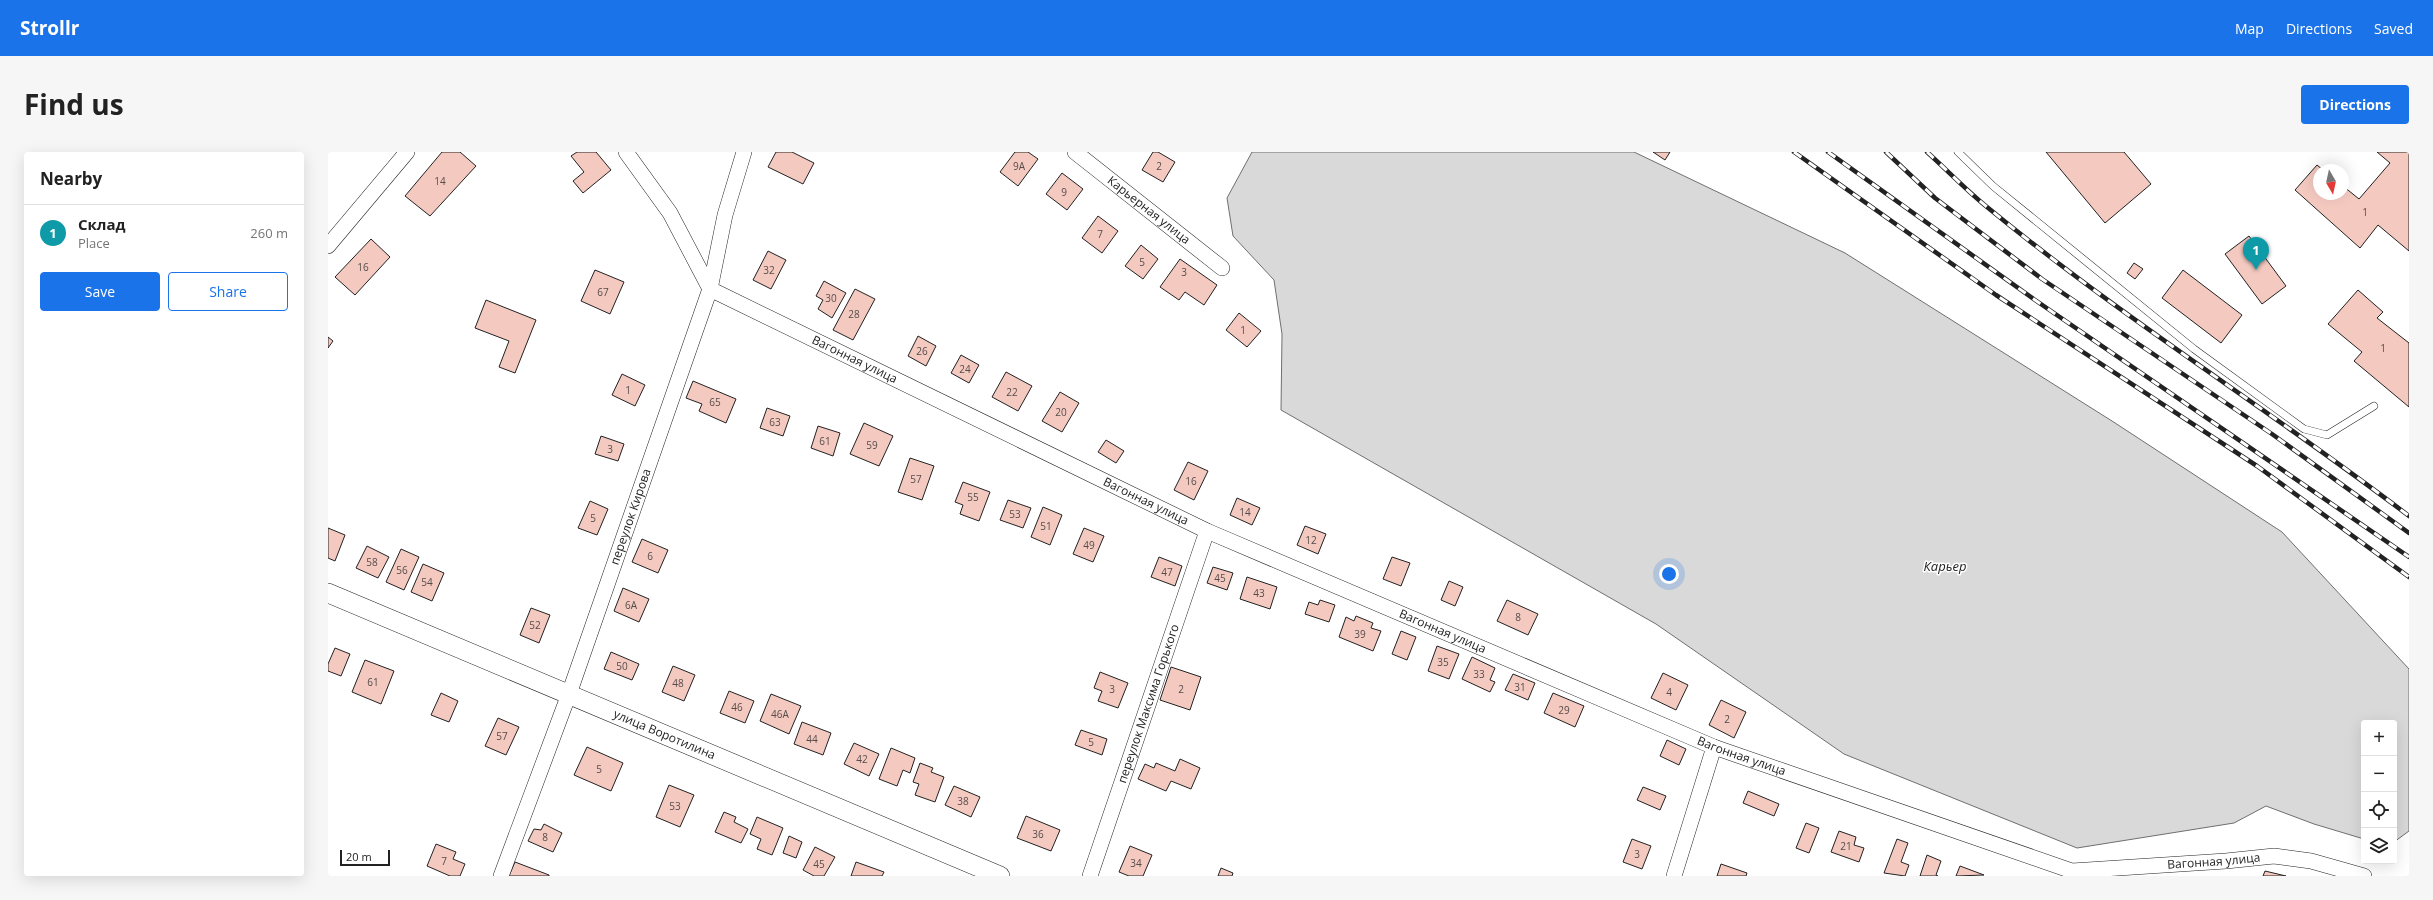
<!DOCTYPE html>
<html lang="en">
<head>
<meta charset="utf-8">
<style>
	body { margin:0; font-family:"Open Sans",sans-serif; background:#f6f6f6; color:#222 }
	.controls { position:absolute; right:12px; bottom:12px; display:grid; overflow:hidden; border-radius:4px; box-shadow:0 4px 16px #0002 }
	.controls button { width:36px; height:36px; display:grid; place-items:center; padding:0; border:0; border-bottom:1px solid #e0e0e0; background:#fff; color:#222; font:20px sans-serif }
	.compass { position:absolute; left:1985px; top:12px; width:36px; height:36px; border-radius:50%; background:#fff; box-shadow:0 4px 16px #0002; rotate:171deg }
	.scale { position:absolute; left:12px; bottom:10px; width:50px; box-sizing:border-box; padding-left:4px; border:2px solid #222; border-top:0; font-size:11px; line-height:14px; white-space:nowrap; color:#222; -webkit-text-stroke:3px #fff; paint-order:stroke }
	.you { position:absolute; left:1341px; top:422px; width:14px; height:14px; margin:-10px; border:3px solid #fff; border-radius:50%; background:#1a73e8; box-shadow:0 0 0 6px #1a73e833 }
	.badge { display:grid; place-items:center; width:26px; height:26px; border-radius:50%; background:#1a73e8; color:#fff; font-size:13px; font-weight:700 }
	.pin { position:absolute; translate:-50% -33px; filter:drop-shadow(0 1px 2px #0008) }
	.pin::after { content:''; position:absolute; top:21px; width:14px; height:12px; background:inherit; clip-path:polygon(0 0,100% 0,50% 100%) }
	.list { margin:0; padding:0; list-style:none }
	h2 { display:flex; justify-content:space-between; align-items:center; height:52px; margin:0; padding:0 16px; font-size:17px }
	h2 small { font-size:13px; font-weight:400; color:#767676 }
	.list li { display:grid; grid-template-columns:26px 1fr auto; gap:12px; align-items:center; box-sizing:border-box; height:56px; padding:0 16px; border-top:1px solid #e0e0e0 }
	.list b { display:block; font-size:15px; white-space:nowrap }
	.list p { margin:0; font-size:13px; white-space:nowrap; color:#767676 }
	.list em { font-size:13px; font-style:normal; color:#767676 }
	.actions { display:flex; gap:8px; padding:12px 16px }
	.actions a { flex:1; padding:9px 0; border:1px solid #1a73e8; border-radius:4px; text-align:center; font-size:14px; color:#1a73e8 }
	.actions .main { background:#1a73e8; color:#fff }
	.icon { flex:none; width:22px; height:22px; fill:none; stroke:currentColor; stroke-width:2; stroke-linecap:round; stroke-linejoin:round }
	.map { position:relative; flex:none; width:2081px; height:724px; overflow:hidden; border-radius:4px }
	header { display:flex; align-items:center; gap:24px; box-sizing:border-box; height:56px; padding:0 20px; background:#1a73e8; color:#fff }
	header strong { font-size:19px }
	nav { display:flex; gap:22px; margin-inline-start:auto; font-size:14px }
	.intro { display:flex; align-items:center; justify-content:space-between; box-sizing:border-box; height:96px; padding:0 24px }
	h1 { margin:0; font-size:28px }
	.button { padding:10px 18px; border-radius:4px; background:#1a73e8; color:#fff; font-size:14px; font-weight:700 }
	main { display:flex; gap:24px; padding:0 24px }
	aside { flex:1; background:#fff; border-radius:4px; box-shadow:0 4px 16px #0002 }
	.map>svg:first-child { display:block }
	.water { fill:#d9d9d9; stroke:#6f6f6f }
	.building { fill:#f3c9c0; stroke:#222 }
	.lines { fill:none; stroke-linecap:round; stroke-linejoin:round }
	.service-casing { stroke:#222; stroke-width:8 }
	.minor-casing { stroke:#222; stroke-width:16 }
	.tertiary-casing { stroke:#222; stroke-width:20 }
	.service { stroke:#fff; stroke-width:7 }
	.minor { stroke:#fff; stroke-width:15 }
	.tertiary { stroke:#fff; stroke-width:19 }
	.rail-casing { stroke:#222; stroke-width:4.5 }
	.rail { stroke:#fff; stroke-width:3; stroke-dasharray:9; stroke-linecap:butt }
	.labels { text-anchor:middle; stroke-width:3; stroke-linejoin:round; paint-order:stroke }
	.number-label { font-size:10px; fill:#564c4a }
	.street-label { font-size:12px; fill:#222; stroke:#fff }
	.water-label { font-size:13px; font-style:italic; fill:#222; stroke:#fff }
</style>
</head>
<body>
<header>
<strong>Strollr</strong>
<nav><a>Map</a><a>Directions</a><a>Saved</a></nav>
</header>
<div class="intro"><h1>Find us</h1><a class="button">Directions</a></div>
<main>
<aside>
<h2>Nearby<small></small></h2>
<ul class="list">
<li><span class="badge" style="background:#0f9aa8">1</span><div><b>Склад</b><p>Place</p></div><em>260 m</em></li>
</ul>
<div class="actions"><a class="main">Save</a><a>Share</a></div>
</aside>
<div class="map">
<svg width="2081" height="724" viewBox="0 0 2081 724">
	<rect width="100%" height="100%" fill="#fff"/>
	<polygon class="water" points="924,0 1306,0 1517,101 1784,269 1954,380 2081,517 2081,679 2066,690 2066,571 2036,571 2036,687 1986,672 1938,654 1906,671 1749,696 1516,602 1328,472 953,258 954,182 946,128 905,84 899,46"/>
	<g class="building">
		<polygon points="114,0 132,0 148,14 102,64 77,44"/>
		<polygon points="249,0 268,0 283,18 255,41 245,29 256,20 243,4"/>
		<polygon points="448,0 464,0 486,11 475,32 440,15"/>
		<polygon points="687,0 700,0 710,7 690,34 672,20"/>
		<polygon points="825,0 830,0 847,10 835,30 814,18"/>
		<polygon points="1325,0 1342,0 1337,8"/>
		<polygon points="1718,0 1796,0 1823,32 1777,71"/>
		<polygon points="2049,0 2081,0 2081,99 2050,73 2032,96 1967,38 1989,13 1995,18 1991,18 1991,42 2015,42 2015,34 2031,47 2062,11"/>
		<polygon points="734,21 755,37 739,58 718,42"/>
		<polygon points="770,64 790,79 774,101 754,86"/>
		<polygon points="1921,84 1958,134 1934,152 1897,102"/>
		<polygon points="43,87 62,105 27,143 7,125"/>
		<polygon points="813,93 830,107 815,127 797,114"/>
		<polygon points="440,99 458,108 443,137 425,128"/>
		<polygon points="852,107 889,133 876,153 857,140 851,148 832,135"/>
		<polygon points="1806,111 1815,117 1807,127 1799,121"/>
		<polygon points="267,118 296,130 282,162 253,149"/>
		<polygon points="1855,118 1914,163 1893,191 1834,146"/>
		<polygon points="496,129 518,141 504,166 490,157 495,148 488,144"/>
		<polygon points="527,137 547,147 525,188 505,178"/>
		<polygon points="2030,138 2055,160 2049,166 2081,191 2081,255 2026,209 2034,200 2000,172"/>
		<polygon points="158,148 208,168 187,221 171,215 181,189 147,176"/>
		<polygon points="911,161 933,179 919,195 898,178"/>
		<polygon points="590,184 608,194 598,214 580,204"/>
		<polygon points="0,185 5,189 0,196"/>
		<polygon points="633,203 651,213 641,231 623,221"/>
		<polygon points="678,220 704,234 690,259 664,245"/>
		<polygon points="294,222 317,233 307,254 284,243"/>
		<polygon points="365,229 408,247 398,271 371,259 374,252 358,246"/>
		<polygon points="732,240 751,251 734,280 714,269"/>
		<polygon points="439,256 462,264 455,284 432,276"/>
		<polygon points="536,271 565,284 551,314 522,302"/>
		<polygon points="490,274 512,281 505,304 483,296"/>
		<polygon points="273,284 296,292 290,309 267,302"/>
		<polygon points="778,288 796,299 788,311 770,300"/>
		<polygon points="582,306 606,314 594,348 570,340"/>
		<polygon points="860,310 880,319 866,348 846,338"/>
		<polygon points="635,330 662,340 651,369 632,362 635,353 627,350"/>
		<polygon points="909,346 932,356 924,373 902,363"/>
		<polygon points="680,348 703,356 695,376 672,368"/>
		<polygon points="262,349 280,357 269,383 250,376"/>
		<polygon points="715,355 734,363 722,393 703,385"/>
		<polygon points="977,374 998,382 990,402 969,393"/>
		<polygon points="0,376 17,383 7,409 0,406"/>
		<polygon points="756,376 776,384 765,410 745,402"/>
		<polygon points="314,387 340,398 330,421 304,410"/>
		<polygon points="39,394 61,405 50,426 28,416"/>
		<polygon points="73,397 91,405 76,438 58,430"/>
		<polygon points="831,405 854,414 847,434 823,425"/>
		<polygon points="1064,405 1082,411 1073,434 1055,427"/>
		<polygon points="95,412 116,421 104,449 83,440"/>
		<polygon points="885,415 905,421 899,438 879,431"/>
		<polygon points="919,425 949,435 942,457 912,447"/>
		<polygon points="1121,429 1135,435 1127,454 1113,448"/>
		<polygon points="295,436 321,447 311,470 286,459"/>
		<polygon points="992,448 1007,453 1001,470 977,462 981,450 990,453"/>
		<polygon points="1179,448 1210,462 1200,483 1169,469"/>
		<polygon points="203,456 222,463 211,491 192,483"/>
		<polygon points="1028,464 1045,471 1043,476 1053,479 1045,499 1011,485 1018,465 1026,469"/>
		<polygon points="1073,479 1088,485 1079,508 1064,502"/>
		<polygon points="1109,494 1131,502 1121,527 1100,519"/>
		<polygon points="7,496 22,502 13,524 0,519 0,512"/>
		<polygon points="283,500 311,512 304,528 276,517"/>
		<polygon points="1144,505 1167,516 1162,528 1167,530 1162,540 1134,527"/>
		<polygon points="37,508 66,519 53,552 24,540"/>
		<polygon points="345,514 367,523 356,549 334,540"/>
		<polygon points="843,515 873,525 862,558 832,548"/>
		<polygon points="772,520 800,531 790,556 770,549 774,539 766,536"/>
		<polygon points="1335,521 1360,533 1348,558 1323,546"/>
		<polygon points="1185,522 1207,531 1200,548 1177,538"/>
		<polygon points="401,539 426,549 417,571 392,561"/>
		<polygon points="113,541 130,549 121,570 103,563"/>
		<polygon points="1225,541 1256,554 1247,575 1216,561"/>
		<polygon points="443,542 473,554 461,582 432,569"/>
		<polygon points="1393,548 1418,560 1406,586 1381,573"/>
		<polygon points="170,566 191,575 178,603 157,594"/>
		<polygon points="474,570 503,581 495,603 466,592"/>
		<polygon points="753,578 779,587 774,603 747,593"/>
		<polygon points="1339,588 1358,597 1351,613 1332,604"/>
		<polygon points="526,591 551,602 541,624 516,612"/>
		<polygon points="259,595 295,611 283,639 246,623"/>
		<polygon points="563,596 587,606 582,621 575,618 569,634 551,627"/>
		<polygon points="852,607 872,616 863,637 843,629 838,639 810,627 817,612 826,616 828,611 847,619"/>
		<polygon points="592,611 605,616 603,620 616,625 607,650 587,643 591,632 585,630"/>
		<polygon points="341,633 366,643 352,675 328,665"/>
		<polygon points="626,634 652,645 643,665 617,653"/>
		<polygon points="1315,635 1338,644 1332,658 1309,648"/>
		<polygon points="1420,639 1451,652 1446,664 1415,651"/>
		<polygon points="396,660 408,665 406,670 420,677 413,691 387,680"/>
		<polygon points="698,664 732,678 723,699 689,686"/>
		<polygon points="429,665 455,676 444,703 429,697 433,687 422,682"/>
		<polygon points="1478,671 1491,676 1481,701 1468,696"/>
		<polygon points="216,672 234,681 225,700 200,689 206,677 213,678"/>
		<polygon points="1511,679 1528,685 1526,693 1536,696 1531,710 1503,700"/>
		<polygon points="461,684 474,690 468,706 455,701"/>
		<polygon points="1304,687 1323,694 1314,717 1295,710"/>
		<polygon points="1569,687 1580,691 1573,710 1581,713 1577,724 1556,721"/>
		<polygon points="108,692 128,700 125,707 137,712 132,724 122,724 99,714"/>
		<polygon points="802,694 824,703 815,724 801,724 791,720"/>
		<polygon points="487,695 507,705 496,724 486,724 475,718"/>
		<polygon points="1599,703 1613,709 1608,723 1610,724 1592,724"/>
		<polygon points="187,710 221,723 221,724 181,724"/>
		<polygon points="528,710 556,720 554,724 523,724"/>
		<polygon points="1393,712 1419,721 1418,724 1389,724"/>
		<polygon points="1632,714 1656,723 1628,724"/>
		<polygon points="893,716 905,721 904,724 890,724"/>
		<polygon points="1937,719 1958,724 1935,724"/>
	</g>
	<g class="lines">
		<defs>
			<polyline id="service" points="1630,0 1665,34 1866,197 1976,277 1999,283 2046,254"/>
			<g id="minor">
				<path id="s1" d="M298,0l44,61 40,76 497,242 507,216 358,124 154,-10 48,-5 37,5 53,15"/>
				<path id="s2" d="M747,0l147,116"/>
				<polyline points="0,94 79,0"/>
				<path id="s3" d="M173,724l68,-182 141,-405 15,-74 19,-63"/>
				<path id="s4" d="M762,724l117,-345"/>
				<polyline points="1346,724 1386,595"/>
			</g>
			<g id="tertiary">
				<path id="s5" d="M0,441l672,283"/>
			</g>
		</defs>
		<use href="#service" class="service-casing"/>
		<use href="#minor" class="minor-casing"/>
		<use href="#tertiary" class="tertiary-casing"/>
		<use href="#service" class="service"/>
		<use href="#minor" class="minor"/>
		<use href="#tertiary" class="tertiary"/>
		<defs>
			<g id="rail">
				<polyline points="1466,0 1668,143 1929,314 2081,425"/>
				<polyline points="1500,0 1707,148 2081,405"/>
				<polyline points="1558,0 1607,46 1714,127 1944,282 2081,381"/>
				<path d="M1599,0c20,18 39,38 60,55 135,111 283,203 422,309"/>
			</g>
		</defs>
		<use href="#rail" class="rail-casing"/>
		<use href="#rail" class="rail"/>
	</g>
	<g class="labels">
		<g class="number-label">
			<text x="691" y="18">9А</text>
			<text x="831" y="18">2</text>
			<text x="112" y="33">14</text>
			<text x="736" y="44">9</text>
			<text x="2037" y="64">1</text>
			<text x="772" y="86">7</text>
			<text x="814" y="114">5</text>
			<text x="35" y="119">16</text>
			<text x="441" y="122">32</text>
			<text x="856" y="124">3</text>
			<text x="275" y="144">67</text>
			<text x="503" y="150">30</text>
			<text x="526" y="166">28</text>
			<text x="915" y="182">1</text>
			<text x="2055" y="200">1</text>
			<text x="594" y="203">26</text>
			<text x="637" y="221">24</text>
			<text x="300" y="242">1</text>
			<text x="684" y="244">22</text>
			<text x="387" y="254">65</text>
			<text x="733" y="264">20</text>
			<text x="447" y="274">63</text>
			<text x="497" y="293">61</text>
			<text x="544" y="297">59</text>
			<text x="282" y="301">3</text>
			<text x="588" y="331">57</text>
			<text x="863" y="333">16</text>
			<text x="645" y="349">55</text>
			<text x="917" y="364">14</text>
			<text x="687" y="366">53</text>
			<text x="265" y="370">5</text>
			<text x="718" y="378">51</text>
			<text x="983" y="392">12</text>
			<text x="761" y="397">49</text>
			<text x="322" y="408">6</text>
			<text x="44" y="414">58</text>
			<text x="74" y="422">56</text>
			<text x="839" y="424">47</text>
			<text x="892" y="430">45</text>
			<text x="99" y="434">54</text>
			<text x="931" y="445">43</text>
			<text x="303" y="457">6А</text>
			<text x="1190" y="469">8</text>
			<text x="207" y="477">52</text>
			<text x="1032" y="486">39</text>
			<text x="1115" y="514">35</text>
			<text x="294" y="518">50</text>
			<text x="1151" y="526">33</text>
			<text x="45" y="534">61</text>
			<text x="350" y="535">48</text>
			<text x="1192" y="539">31</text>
			<text x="784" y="541">3</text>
			<text x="853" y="541">2</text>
			<text x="1341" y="544">4</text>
			<text x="409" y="559">46</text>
			<text x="1236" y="562">29</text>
			<text x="452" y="566">46А</text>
			<text x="1399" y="571">2</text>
			<text x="174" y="588">57</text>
			<text x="484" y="591">44</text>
			<text x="763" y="594">5</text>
			<text x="534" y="611">42</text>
			<text x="271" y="621">5</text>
			<text x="635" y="653">38</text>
			<text x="347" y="658">53</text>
			<text x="710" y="686">36</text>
			<text x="217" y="689">8</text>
			<text x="1518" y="698">21</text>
			<text x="1309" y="706">3</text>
			<text x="116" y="713">7</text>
			<text x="808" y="715">34</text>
			<text x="491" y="716">45</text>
		</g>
		<g class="street-label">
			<text dy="4" stroke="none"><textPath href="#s2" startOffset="94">Карьерная улица</textPath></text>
			<text dy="4" stroke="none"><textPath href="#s1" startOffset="322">Вагонная улица</textPath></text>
			<text dy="4" stroke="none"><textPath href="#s1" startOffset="646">Вагонная улица</textPath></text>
			<text dy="4" stroke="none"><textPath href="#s3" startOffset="382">переулок Кирова</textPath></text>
			<text dy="4" stroke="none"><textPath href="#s1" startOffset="970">Вагонная улица</textPath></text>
			<text dy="4" stroke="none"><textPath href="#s4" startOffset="182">переулок Максима Горького</textPath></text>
			<text dy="4" stroke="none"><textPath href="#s5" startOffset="365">улица Воротилина</textPath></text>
			<text dy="4" stroke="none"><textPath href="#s1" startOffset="1294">Вагонная улица</textPath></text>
			<text dy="4" stroke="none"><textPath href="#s1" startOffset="1786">Вагонная улица</textPath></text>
		</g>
		<g class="water-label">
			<text x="1617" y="419">Карьер</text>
		</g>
	</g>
</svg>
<div class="controls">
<button>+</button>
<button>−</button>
<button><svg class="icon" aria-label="locate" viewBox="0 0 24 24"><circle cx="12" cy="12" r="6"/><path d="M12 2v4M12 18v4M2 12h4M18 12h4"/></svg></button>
<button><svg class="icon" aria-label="layers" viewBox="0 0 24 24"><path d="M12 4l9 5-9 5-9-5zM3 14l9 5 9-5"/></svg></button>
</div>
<svg class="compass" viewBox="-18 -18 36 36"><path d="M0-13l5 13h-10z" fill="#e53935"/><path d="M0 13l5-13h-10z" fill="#767676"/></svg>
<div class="scale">20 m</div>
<div class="you"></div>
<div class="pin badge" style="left:1928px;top:118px;background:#0f9aa8">1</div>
</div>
</main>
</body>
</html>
